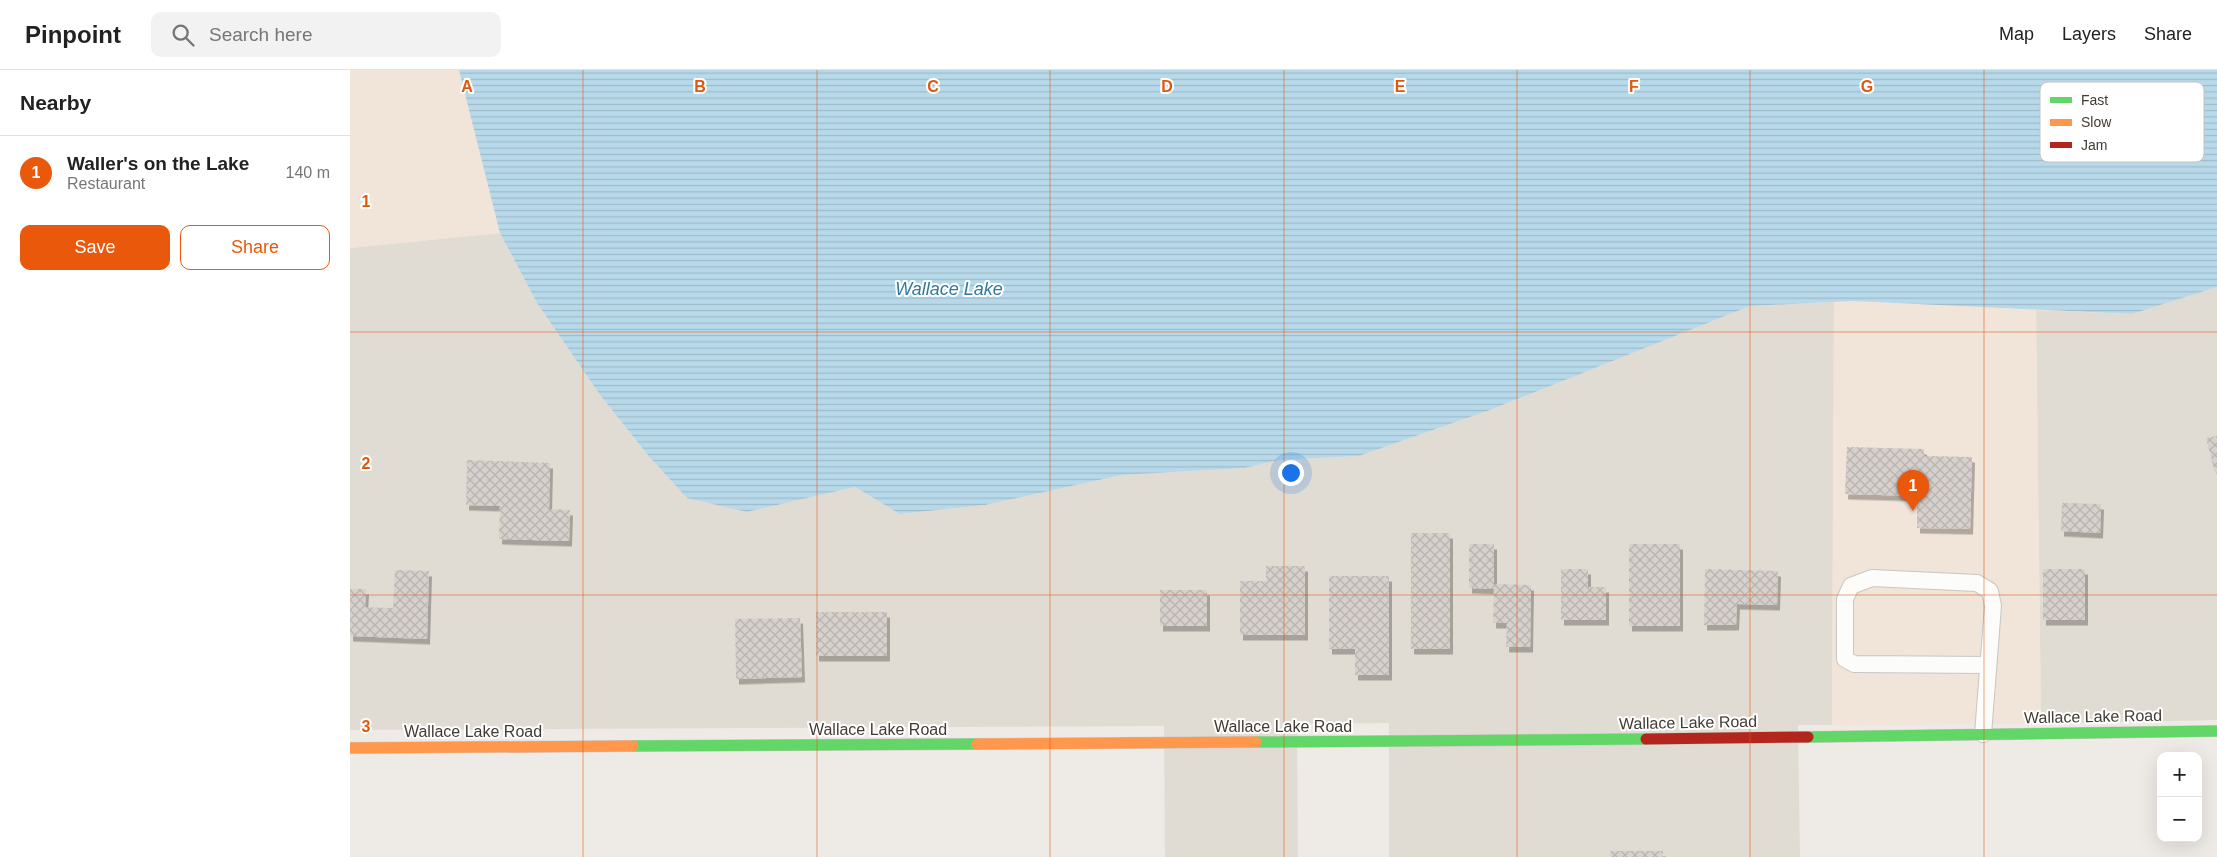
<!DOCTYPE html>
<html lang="en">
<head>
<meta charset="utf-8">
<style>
	body { margin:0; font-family:Helvetica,sans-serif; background:#f2f2f2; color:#222 }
	.controls { position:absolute; right:15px; bottom:15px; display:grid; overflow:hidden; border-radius:10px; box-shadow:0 5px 20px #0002 }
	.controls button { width:45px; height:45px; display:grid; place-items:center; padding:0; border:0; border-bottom:1px solid #e0e0e0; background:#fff; color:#222; font:25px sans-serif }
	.you { position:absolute; left:940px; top:402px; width:18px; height:18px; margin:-12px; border:4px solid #fff; border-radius:50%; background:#1a73e8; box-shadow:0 0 0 8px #1a73e833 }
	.badge { display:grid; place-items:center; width:32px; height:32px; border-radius:50%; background:#ea580c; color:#fff; font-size:16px; font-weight:700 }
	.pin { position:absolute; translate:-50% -41px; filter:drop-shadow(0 1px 2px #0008) }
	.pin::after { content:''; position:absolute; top:26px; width:18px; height:15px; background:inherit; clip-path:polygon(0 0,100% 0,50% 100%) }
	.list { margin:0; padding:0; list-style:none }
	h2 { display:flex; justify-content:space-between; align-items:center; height:65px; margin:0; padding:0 20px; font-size:21px }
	h2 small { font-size:16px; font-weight:400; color:#767676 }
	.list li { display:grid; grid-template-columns:32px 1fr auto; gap:15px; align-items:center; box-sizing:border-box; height:75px; padding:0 20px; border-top:1px solid #e0e0e0 }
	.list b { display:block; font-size:19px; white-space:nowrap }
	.list p { margin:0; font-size:16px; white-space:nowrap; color:#767676 }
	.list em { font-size:16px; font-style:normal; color:#767676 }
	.actions { display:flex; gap:10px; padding:15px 20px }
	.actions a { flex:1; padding:11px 0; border:1px solid #ea580c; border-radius:10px; text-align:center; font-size:18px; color:#ea580c }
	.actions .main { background:#ea580c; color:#fff }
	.icon { flex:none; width:28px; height:28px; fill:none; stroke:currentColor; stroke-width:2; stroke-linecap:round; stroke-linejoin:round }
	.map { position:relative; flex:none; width:1867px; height:787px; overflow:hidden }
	header { display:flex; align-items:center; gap:30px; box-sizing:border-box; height:70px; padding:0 25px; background:#fff; border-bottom:1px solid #e0e0e0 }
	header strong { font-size:24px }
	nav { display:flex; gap:28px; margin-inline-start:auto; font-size:18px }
	.search { width:350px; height:45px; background:#f2f2f2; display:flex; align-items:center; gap:12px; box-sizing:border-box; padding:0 18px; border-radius:10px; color:#767676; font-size:19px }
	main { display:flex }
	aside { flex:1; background:#fff }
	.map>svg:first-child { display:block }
	.residential { fill:#e1dcd3 }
	.commercial { fill:#f1e4d8 }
	.water { fill:url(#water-rules) }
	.building { fill:url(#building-cross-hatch); filter:url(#shadow) }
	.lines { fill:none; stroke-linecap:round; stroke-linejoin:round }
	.lane-casing { stroke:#cac6c2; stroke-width:18 }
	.fast-casing { stroke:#cec8bf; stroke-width:12 }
	.slow-casing { stroke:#cec8bf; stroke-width:12 }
	.jam-casing { stroke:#cec8bf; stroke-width:12 }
	.lane { stroke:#fcfcfb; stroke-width:16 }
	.fast { stroke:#63d668; stroke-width:11 }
	.slow { stroke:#ff974d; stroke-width:11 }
	.jam { stroke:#b3261e; stroke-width:11 }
	.grid { fill:none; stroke:#e0580e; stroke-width:1; stroke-opacity:0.55 }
	.labels { text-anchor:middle; stroke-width:4; stroke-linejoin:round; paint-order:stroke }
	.street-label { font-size:16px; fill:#423b33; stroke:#fff }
	.water-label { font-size:18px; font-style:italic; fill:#3079a0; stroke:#fff }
	.key { fill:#fff; stroke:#c6c4c2; stroke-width:1 }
	.key-label { font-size:14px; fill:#423b33 }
	.grid-label { font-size:16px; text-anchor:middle; font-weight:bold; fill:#e0580e; stroke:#fff; stroke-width:4; stroke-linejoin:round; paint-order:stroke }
</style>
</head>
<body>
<header>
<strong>Pinpoint</strong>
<div class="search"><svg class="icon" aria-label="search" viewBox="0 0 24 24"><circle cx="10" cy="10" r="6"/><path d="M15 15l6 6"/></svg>Search here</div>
<nav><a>Map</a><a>Layers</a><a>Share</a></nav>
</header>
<main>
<aside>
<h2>Nearby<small></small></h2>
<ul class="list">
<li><span class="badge">1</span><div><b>Waller's on the Lake</b><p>Restaurant</p></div><em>140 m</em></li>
</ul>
<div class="actions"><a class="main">Save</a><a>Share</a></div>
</aside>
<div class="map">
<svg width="1867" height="787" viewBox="0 0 1867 787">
	<defs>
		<pattern id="water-rules" width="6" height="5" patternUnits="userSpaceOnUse" patternTransform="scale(1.25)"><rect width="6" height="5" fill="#b7d9ea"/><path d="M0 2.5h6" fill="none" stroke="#9fbbc9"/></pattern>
		<pattern id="building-cross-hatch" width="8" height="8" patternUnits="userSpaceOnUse" patternTransform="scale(1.25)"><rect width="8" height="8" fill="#d6d1cd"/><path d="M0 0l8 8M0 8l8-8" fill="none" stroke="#b9b4b0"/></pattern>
		<filter id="shadow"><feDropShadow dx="3" dy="5.5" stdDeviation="0" flood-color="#0004"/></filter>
	</defs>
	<rect width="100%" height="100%" fill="#eeeae6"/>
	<g class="residential">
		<polygon points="150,163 187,233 250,325 297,384 397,442 505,417 550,444 635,435 772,405 895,398 928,390 1009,386 1140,340 1400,236 1484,232 1482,655 1448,655 1450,787 1039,787 1039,653 947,654 948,787 815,787 814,656 0,660 0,178"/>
		<polygon points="1867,217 1867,650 1691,654 1686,240 1782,244"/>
	</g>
	<g class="commercial">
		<polygon points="0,0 109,0 150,163 0,178"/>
		<polygon points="1502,231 1686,240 1691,654 1482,655 1484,232"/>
	</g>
	<polygon class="water" points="109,0 1867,0 1867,217 1782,244 1502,231 1400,236 1140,340 1009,386 928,390 895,398 772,405 635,435 550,444 505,417 397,442 337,428 297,384 250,325 187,233 150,163"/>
	<g class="building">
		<polygon points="1867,366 1867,403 1865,403 1856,368"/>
		<polygon points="1497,377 1574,379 1574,386 1622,387 1620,459 1567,458 1567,426 1495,424"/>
		<polygon points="117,390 200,393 199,439 220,440 219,471 149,469 150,436 116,435"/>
		<polygon points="1712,433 1751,434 1750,463 1711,461"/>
		<rect x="1061" y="463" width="39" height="116"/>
		<polygon points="1119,474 1144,474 1144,514 1181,515 1180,577 1156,577 1157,553 1143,553 1144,519 1119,518"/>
		<rect x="1279" y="474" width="51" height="82"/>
		<polygon points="916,496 955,496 955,565 890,565 890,511 916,511"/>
		<polygon points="1211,499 1238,499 1238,517 1256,517 1256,550 1211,550"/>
		<polygon points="1355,499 1428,501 1427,535 1387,534 1386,555 1354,555"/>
		<rect x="1693" y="499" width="42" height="51"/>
		<polygon points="45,500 79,501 77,569 0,566 0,519 16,519 15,537 43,538"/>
		<polygon points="979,506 1039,506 1039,605 1005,605 1005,579 979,579"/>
		<rect x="810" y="520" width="47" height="36"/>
		<rect x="466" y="542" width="71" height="44"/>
		<polygon points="450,548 452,607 386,609 385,549"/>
		<rect x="1260" y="781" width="53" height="6"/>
	</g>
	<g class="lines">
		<defs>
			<polyline id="lane" points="1633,664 1643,536 1640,521 1627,513 1522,508 1501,516 1495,529 1495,589 1504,594 1638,595"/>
			<g id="fast">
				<polyline points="1458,667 1867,661"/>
				<polyline points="906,672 1296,669"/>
				<polyline points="283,676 627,674"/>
			</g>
			<g id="slow">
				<polyline points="627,674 906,672"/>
				<polyline points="0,678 283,676"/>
			</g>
			<polyline id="jam" points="1296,669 1458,667"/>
		</defs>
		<use href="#lane" class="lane-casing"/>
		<use href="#fast" class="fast-casing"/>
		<use href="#slow" class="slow-casing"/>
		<use href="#jam" class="jam-casing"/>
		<use href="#lane" class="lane"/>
		<use href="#fast" class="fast"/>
		<use href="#slow" class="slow"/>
		<use href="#jam" class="jam"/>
	</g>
	<path class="grid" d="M233,0v787M467,0v787M700,0v787M934,0v787M1167,0v787M1400,0v787M1634,0v787M0,262h1867M0,525h1867"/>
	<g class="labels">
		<g class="street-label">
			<text transform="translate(1743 646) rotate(-1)" y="6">Wallace Lake Road</text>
			<text transform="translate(1338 652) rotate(-1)" y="6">Wallace Lake Road</text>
			<text x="933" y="662">Wallace Lake Road</text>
			<text x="528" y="665">Wallace Lake Road</text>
			<text x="123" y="667">Wallace Lake Road</text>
		</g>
		<g class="water-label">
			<text x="599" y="225">Wallace Lake</text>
		</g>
	</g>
	<rect x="1690" y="12" width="164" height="80" rx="8" class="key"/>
	<rect x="1700" y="27" width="22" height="6" fill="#63d668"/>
	<rect x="1700" y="49" width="22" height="7" fill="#ff974d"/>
	<rect x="1700" y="72" width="22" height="6" fill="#b3261e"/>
	<g class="key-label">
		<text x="1731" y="35">Fast</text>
		<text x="1731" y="57">Slow</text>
		<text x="1731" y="80">Jam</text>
	</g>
	<g class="grid-label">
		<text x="117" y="22">A</text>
		<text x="350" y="22">B</text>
		<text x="583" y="22">C</text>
		<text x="817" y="22">D</text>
		<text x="1050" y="22">E</text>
		<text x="1284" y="22">F</text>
		<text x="1517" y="22">G</text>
		<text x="16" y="137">1</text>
		<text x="16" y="399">2</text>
		<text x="16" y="662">3</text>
	</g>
</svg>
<div class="controls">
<button>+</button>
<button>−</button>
</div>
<div class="you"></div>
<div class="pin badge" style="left:1563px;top:441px">1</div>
</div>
</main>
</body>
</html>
